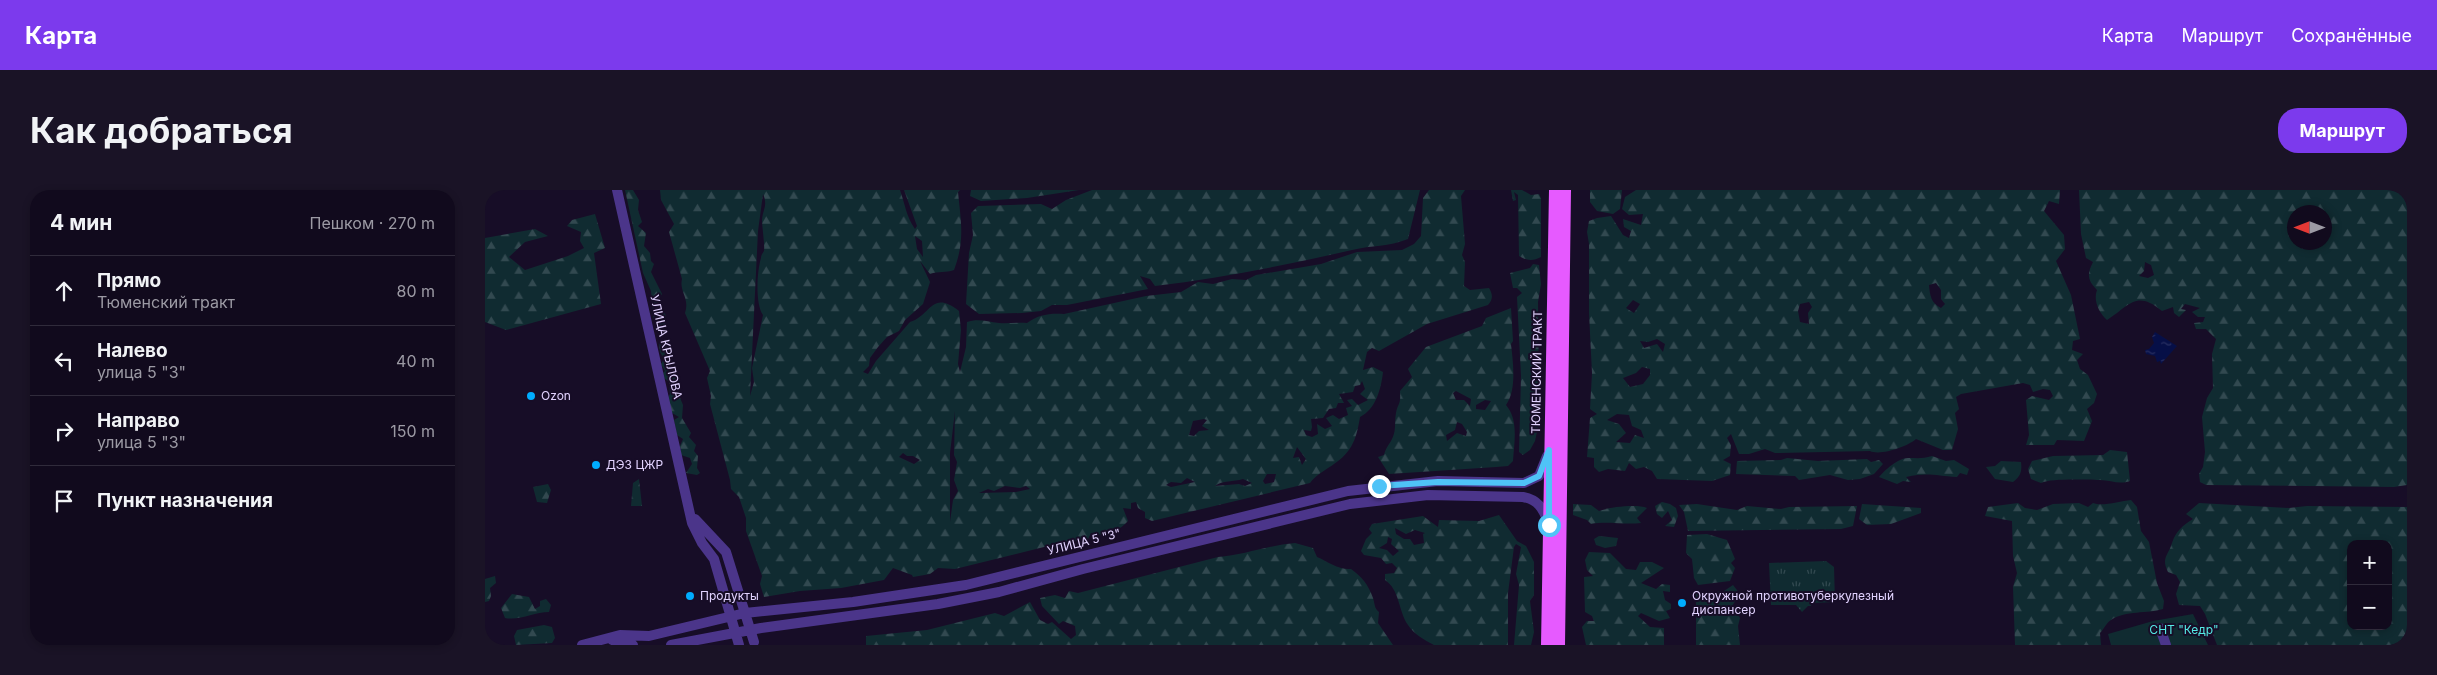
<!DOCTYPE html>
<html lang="ru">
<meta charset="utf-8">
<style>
:root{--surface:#110a1d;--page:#1a1326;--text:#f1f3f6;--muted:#9c9aa4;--line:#302b3b;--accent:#7c3aed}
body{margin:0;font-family:Inter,sans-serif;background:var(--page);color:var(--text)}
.controls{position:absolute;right:15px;bottom:15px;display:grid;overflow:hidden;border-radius:10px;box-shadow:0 2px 8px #0003}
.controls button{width:45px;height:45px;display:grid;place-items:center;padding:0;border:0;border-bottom:1px solid var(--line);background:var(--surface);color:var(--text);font:25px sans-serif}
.compass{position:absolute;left:1802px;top:15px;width:45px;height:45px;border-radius:50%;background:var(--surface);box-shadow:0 2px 8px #0003;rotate:270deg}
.stop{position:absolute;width:15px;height:15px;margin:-11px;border:4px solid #4fc3f7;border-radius:50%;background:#fff}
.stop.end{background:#4fc3f7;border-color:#fff;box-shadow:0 1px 5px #0008}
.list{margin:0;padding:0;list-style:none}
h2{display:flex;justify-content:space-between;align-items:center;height:65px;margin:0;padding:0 20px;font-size:21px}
h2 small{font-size:16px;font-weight:400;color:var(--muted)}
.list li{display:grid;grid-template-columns:32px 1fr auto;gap:15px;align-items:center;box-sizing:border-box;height:70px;padding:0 20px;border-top:1px solid var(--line)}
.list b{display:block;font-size:19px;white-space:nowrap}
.list p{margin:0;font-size:16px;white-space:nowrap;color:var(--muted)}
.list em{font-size:16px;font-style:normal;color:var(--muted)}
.icon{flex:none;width:28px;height:28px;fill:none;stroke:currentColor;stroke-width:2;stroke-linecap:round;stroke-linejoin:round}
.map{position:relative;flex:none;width:1922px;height:455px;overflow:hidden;border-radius:20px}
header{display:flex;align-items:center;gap:30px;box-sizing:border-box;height:70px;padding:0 25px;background:var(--accent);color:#fff}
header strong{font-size:24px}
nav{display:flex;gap:28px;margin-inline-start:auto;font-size:18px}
.intro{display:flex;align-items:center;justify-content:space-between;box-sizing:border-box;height:120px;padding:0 30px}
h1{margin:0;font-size:35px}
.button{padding:12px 22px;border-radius:20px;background:var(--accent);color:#fff;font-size:18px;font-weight:700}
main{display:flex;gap:30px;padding:0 30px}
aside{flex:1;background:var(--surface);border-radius:20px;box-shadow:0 2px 8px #0003}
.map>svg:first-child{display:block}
.forest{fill:url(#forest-firs);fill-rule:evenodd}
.park{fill:url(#park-tufts)}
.garden{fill:#102b31}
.water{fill:url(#water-ripples)}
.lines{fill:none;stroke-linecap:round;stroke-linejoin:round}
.minor{stroke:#4b358a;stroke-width:10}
.major{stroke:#e65aff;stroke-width:12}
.route{stroke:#4fc3f7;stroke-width:6}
.poi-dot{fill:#00acfe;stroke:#170d27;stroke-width:2}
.labels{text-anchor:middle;stroke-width:4;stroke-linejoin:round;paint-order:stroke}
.street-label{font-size:12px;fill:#e2d3ff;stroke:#170d27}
.poi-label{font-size:12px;fill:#e2d3ff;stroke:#170d27;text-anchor:start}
.park-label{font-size:12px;fill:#55e9e5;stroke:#170d27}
</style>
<header>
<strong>Карта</strong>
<nav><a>Карта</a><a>Маршрут</a><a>Сохранённые</a></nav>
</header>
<div class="intro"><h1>Как добраться</h1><a class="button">Маршрут</a></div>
<main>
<aside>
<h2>4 мин<small>Пешком · 270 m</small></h2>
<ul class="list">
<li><svg class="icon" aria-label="ahead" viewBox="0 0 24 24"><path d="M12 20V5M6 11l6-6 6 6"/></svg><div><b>Прямо</b><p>Тюменский тракт</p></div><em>80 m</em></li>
<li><svg class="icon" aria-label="left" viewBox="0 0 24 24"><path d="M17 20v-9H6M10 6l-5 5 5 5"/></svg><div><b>Налево</b><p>улица 5 &quot;З&quot;</p></div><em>40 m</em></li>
<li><svg class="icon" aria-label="right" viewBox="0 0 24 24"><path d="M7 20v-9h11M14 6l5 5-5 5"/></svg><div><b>Направо</b><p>улица 5 &quot;З&quot;</p></div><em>150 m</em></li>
<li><svg class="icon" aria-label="arrive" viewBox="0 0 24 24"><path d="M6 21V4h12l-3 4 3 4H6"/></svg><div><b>Пункт назначения</b></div></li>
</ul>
</aside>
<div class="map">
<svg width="1922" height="455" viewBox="0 0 1922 455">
<defs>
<pattern id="forest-firs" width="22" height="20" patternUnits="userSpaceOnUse" patternTransform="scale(1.25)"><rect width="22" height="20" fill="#102b31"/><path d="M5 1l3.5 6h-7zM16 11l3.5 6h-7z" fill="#324950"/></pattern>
<pattern id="park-tufts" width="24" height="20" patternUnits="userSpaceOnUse" patternTransform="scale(1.25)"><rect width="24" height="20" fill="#102b31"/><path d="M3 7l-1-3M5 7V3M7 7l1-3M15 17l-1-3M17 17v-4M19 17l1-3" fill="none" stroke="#324950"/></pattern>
<pattern id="water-ripples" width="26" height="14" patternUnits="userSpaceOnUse" patternTransform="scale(1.25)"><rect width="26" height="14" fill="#060f47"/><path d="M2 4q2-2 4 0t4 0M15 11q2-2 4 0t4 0" fill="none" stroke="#2a3163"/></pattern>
</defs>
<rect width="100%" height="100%" fill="#170d27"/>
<!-- forest -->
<path class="forest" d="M140 0H148L154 10 153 20 157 32 153 36 161 43 159 56 165 63 166 71 169 74 166 82 177 104 173 110 181 126 180 137 173 140 168 126 166 101 158 83Z
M175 0H415C420 14 421 26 430 39L432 36 419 0H475L473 2C476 32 480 51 469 80 460 83 454 81 445 84L435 71 445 92 438 114 420 130 414 141 402 147 393 157 385 168 384 176 378 182 383 184 391 171 425 132C446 126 446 99 474 121L476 140 473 174 475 182 481 157 482 132C494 128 502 132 514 133 523 134 532 132 542 133 553 125 564 123 579 124L661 106 696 102 713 92 728 94 747 89 761 90 771 85 836 74 872 62 917 60 929 54 936 46 938 8 944 0H980L976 6 980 54 977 65 980 72 979 96 985 100 1004 98C1008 105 1008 109 1003 115L942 134 894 161 887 158 882 162 878 180 888 177 898 182C896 199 891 219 875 227 871 252 866 264 843 278 836 283 830 286 825 293L667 331 660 328V322L653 318 651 312 646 313V319L638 318 643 331C633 342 619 347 606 343L603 349 571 354 470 379 453 378 445 384 428 387 427 385 408 378 399 390 356 398 315 401 279 407 275 394 277 386 261 341V328L254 307 246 299 245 290 225 214 226 206 222 188 225 181 200 123C205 108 194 102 197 89L184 42 189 34 176 10ZM278 4C283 15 278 19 277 30 277 38 280 54 279 61 278 63 276 65 276 68 272 81 270 114 278 125L267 178 269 192 265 206 273 41ZM430 46 437 51 438 67 432 59ZM877 191 880 199 875 204 883 210 873 215 867 209 862 210 867 216 861 218 863 225 854 229 848 225 841 228 847 236 840 239 832 234 833 244 827 247 821 245 819 240 826 241 827 237 826 229 838 228 844 219 851 218 853 213H859L854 204 868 202 870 196 875 195ZM470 221 469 265 472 272 469 290 473 301 468 310 465 332V263ZM719 229 722 230 717 236 724 240 714 241 709 246 704 245 708 231ZM812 257 821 269 817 275 814 267 808 268ZM418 263 422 266H428L435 270 429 274 414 267ZM782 284H791L789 292 780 294 778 291ZM702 288 710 292 686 297 681 295 686 292 696 293ZM758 289 767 293 760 296 754 294 730 296C738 290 748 292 758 289ZM520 296 535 298 541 296 545 299 531 302 494 303 503 299 509 301Z
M486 0H594L542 8 496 11 485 6Z
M607 0H935L923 49C903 57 887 55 867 60 802 75 736 88 670 96L665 89 655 86 663 99 582 115H567L556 121 537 123 494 124 481 114 484 63 488 45 486 23 493 16 556 14 567 19 581 10Z
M1026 0H1037L1046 5 1054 4 1056 8V67C1048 71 1042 71 1034 66L1033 5 1029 2 1031 10 1028 11Z
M1105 0H1137L1135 19 1128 24 1112 21 1105 12Z
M1151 0H1575L1574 14 1564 11 1559 21 1579 45 1580 59 1571 71 1586 105 1595 149 1588 151 1587 160 1598 164 1592 170 1595 179 1603 185 1612 204 1609 213 1602 219 1607 231 1599 251 1572 250 1569 255H1541L1544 245 1541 210 1547 206 1564 210 1568 206 1565 200 1558 199 1548 202 1545 195 1538 193 1476 204 1471 207 1474 219 1470 223 1473 239 1467 260H1458L1431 249C1422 257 1395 266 1385 261L1290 263 1280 259 1264 264H1254L1246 244 1242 248 1246 255 1245 266 1238 270 1246 274 1245 285 1227 291 1172 289 1167 281 1159 277 1151 279 1144 273 1140 281 1123 279 1114 282 1109 277V268L1102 267 1105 228 1112 224 1105 219 1107 183 1104 123V54L1102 42 1104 31 1112 28 1126 26 1138 45 1144 48 1146 41 1139 37 1138 29 1156 35 1158 24 1144 25 1137 19 1140 7ZM1451 93 1456 100V109L1460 114 1456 118C1446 113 1445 106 1444 95ZM1148 110 1155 114 1149 123 1141 118ZM1324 112 1327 117 1323 123 1324 134 1315 132 1313 121 1315 114ZM1172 149 1180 154 1178 162 1172 154 1159 158 1155 151 1163 152ZM1157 177 1165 179V185L1158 194 1145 197 1138 188 1151 183ZM1132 224 1144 225 1147 236 1156 240 1159 248 1150 245 1145 253 1131 252 1141 243 1134 234 1122 230Z
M1594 0H1922V295L1909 297 1721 295 1715 292 1714 284 1718 277 1720 262 1717 227 1722 208 1728 198 1727 164 1731 149 1721 139H1711L1709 133 1718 132 1720 127H1713L1707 122 1715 118 1700 114 1696 119 1701 120 1694 127 1689 123 1688 117 1677 121C1651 99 1644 116 1622 130 1614 123 1608 110 1612 100 1602 90 1602 84 1608 72L1601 68 1596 44ZM1810 22H1840V52H1810ZM1660 72 1666 75 1669 85 1663 88 1654 86 1659 81Z
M110 24 120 58 109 63 116 114 21 140 0 132V48L50 39 63 46 40 52 24 67 40 80 83 66 99 58 95 51 96 42 82 36 87 30Z
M1048 74 1054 75 1056 94 1053 112 1054 201 1049 224 1053 237 1050 251 1045 260 1038 265 1034 262 1036 186 1032 107 1037 103 1032 98H1028L1025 83 1045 78Z
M1026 118 1028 151 1026 154C1028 172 1032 200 1021 215 1034 230 1029 253 1028 271L1023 276 1011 277 904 284 893 267 899 265C901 258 903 256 906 251 912 241 909 233 911 223 913 212 916 216 915 201L927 187 923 179 941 157 997 136 1001 128ZM971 201 986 209 985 216 979 210H971L968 203ZM1000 210 1006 211 1000 220 991 219V215ZM972 232 977 234 982 242 981 246 972 243 962 251 961 245 970 240Z
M174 152 182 153 187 162 185 171 190 178V185L195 190 193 203 198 215 197 228 206 243 204 247 211 255 209 261 213 266 212 278 215 283 212 285 201 283 207 274 205 268 196 265 195 256 198 249 192 245 189 230 194 227 187 223 182 209 185 204 184 192 179 188 178 183 180 181 176 174 179 169 175 162Z
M1625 260 1642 262 1645 291C1634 295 1626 290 1615 290 1601 290 1567 288 1556 293L1546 289 1543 279 1547 271 1568 266 1618 265Z
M1447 266 1461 271 1469 270 1484 279 1482 285 1475 283 1472 287C1451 286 1444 282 1421 287L1426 292 1418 291 1412 294 1394 287C1400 280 1413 268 1423 268 1432 268 1438 269 1447 266Z
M1302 268 1333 271 1382 269 1386 272 1394 270 1398 274 1389 284 1375 289 1363 290 1345 285 1314 290 1310 286 1251 284 1252 271 1296 270Z
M1516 271 1536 272C1537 281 1536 286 1528 292L1510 289 1501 277 1510 276Z
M154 289 157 316H146L148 293Z
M63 294 66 300 62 313 52 312 48 297Z
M1646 310 1652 317 1656 341 1664 352 1672 393 1679 411 1678 419C1662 424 1641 420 1626 430 1621 433 1619 439 1615 443L1616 455H1530L1528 397 1532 383 1528 366 1527 331 1500 326 1503 317 1533 313 1540 318 1552 320 1568 314 1594 313 1603 317 1608 313C1617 317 1635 311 1646 310Z
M1177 312 1185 314 1191 318 1193 326 1189 337 1180 336 1187 330 1183 321 1177 328 1172 324 1170 316Z
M1714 313 1804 318 1822 316 1922 317V455H1732L1720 424 1715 416 1694 415 1691 404 1695 392 1691 385 1683 382C1676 368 1683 366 1687 353 1691 341 1697 336 1708 329L1701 324ZM1866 354H1903V436H1866Z
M1088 314 1106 315 1114 321C1125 317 1152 314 1162 318L1152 328 1156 333C1138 335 1123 331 1106 334L1102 330 1088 325Z
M1212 314 1252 320 1262 316 1296 319 1304 317 1372 316 1368 336 1356 339 1203 341 1199 322 1194 315Z
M1377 314 1436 318V323L1406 334 1382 335 1374 329Z
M1014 325 1032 351 1041 356 1049 372V405L1045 411 1049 442 1046 455H1029L1034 395 1031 384 1036 357 1031 354 1029 357 1023 403V455H949C939 450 929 444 923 435 913 420 915 400 900 390V384L909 383 912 378 907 373 901 374 896 368 879 365 876 361 881 349 887 343 884 339 887 334 938 326 953 337 954 330 994 331ZM910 338 921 344 930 340 940 343 938 344 939 353 929 355 925 349H919L911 344ZM903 347 907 349 906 354 914 361 908 366 902 360 894 358 902 353Z
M1222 344 1242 350 1250 369 1246 373 1250 378 1245 391 1213 395 1209 388 1207 369 1201 363 1202 345Z
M1114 346 1133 348 1131 356 1120 358 1111 355 1109 349Z
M810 353 828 358 832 367C844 372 853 380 866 379 877 387 883 394 888 408 890 414 889 418 894 422L893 433 908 455H381V446L442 440 510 423 519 426 545 412 555 430 563 434 567 432 586 449 591 445 590 436 578 431 574 434 557 416 555 408 570 405 580 408 584 401 593 403 733 367C759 365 784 355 810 353Z
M1104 362 1125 363 1141 379 1151 380 1155 372H1167L1179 378 1156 393 1171 399 1177 394 1185 395V402L1178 401 1180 410 1186 414V419L1181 421 1185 428 1174 431 1156 423 1153 426 1165 437 1179 438V455H1101L1097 437 1102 431H1109L1107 426 1100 422 1099 387 1108 386 1102 380 1100 370Z
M10 386 11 393 5 398 6 406 4 411 0 412V389Z
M1248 395 1255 404 1247 416 1255 428 1253 436 1255 455H1211V404L1239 401Z
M27 404 44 407 50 419 55 416V411L61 409 66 415 64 422C49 422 35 431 20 428L16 418Z
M59 435 67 437 70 448 67 453 31 455 29 446 32 440Z"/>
<!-- park -->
<path class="park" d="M1341 371 1349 377 1350 412 1327 413 1326 416H1323L1317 422 1311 415H1286L1284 373Z"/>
<!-- garden -->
<path class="garden" d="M1708 424 1723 455H1626L1623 444 1668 431Z"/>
<!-- water -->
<path class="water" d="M1670 142 1692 156 1676 174 1675 171 1672 172 1670 166 1661 164 1660 160 1664 159 1669 153 1667 147Z"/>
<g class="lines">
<!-- minor -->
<path class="minor" d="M132 0 207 333 217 353 229 369 254 455
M210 329 241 362 269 452
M1675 438 1681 455
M127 450 148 455
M97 455 135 445 164 446 260 423 368 412 481 395 863 301 953 291 1039 293 1054 286 1062 266
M186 455 276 438 453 414 514 402 598 379 865 314 943 305 1038 307C1053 310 1058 318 1063 332"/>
<!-- major -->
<path class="major" d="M1062 455 1070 0
M1074 455 1080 0"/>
</g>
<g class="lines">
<!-- route -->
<path class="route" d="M894 296 953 292 1039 293 1054 286 1064 260V335"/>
</g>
<!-- markers -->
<g class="poi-dot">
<circle cx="46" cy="206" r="5"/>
<circle cx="111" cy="275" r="5"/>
<circle cx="205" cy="406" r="5"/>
<circle cx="1197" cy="413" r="5"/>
</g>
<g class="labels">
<!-- street labels -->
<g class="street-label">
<text transform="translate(181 157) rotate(77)" y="4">УЛИЦА КРЫЛОВА</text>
<text transform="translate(1052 182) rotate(-89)" y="4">ТЮМЕНСКИЙ ТРАКТ</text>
<text transform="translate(599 352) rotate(-14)" y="4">УЛИЦА 5 "З"</text>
</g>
<!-- poi labels -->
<g class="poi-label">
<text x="56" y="210">Ozon</text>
<text x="121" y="279">ДЭЗ ЦЖР</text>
<text x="215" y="410">Продукты</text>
<text x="1207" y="410">Окружной противотуберкулезный<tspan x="1207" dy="14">диспансер</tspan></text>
</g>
<!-- park labels -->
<g class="park-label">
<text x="1699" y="444">СНТ "Кедр"</text>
</g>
</g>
</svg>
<div class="controls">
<button>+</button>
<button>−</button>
</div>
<svg class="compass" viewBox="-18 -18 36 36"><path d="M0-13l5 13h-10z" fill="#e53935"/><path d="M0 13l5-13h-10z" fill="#9c9aa4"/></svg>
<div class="stop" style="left:1064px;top:335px"></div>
<div class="stop end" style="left:894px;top:296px"></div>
</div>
</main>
